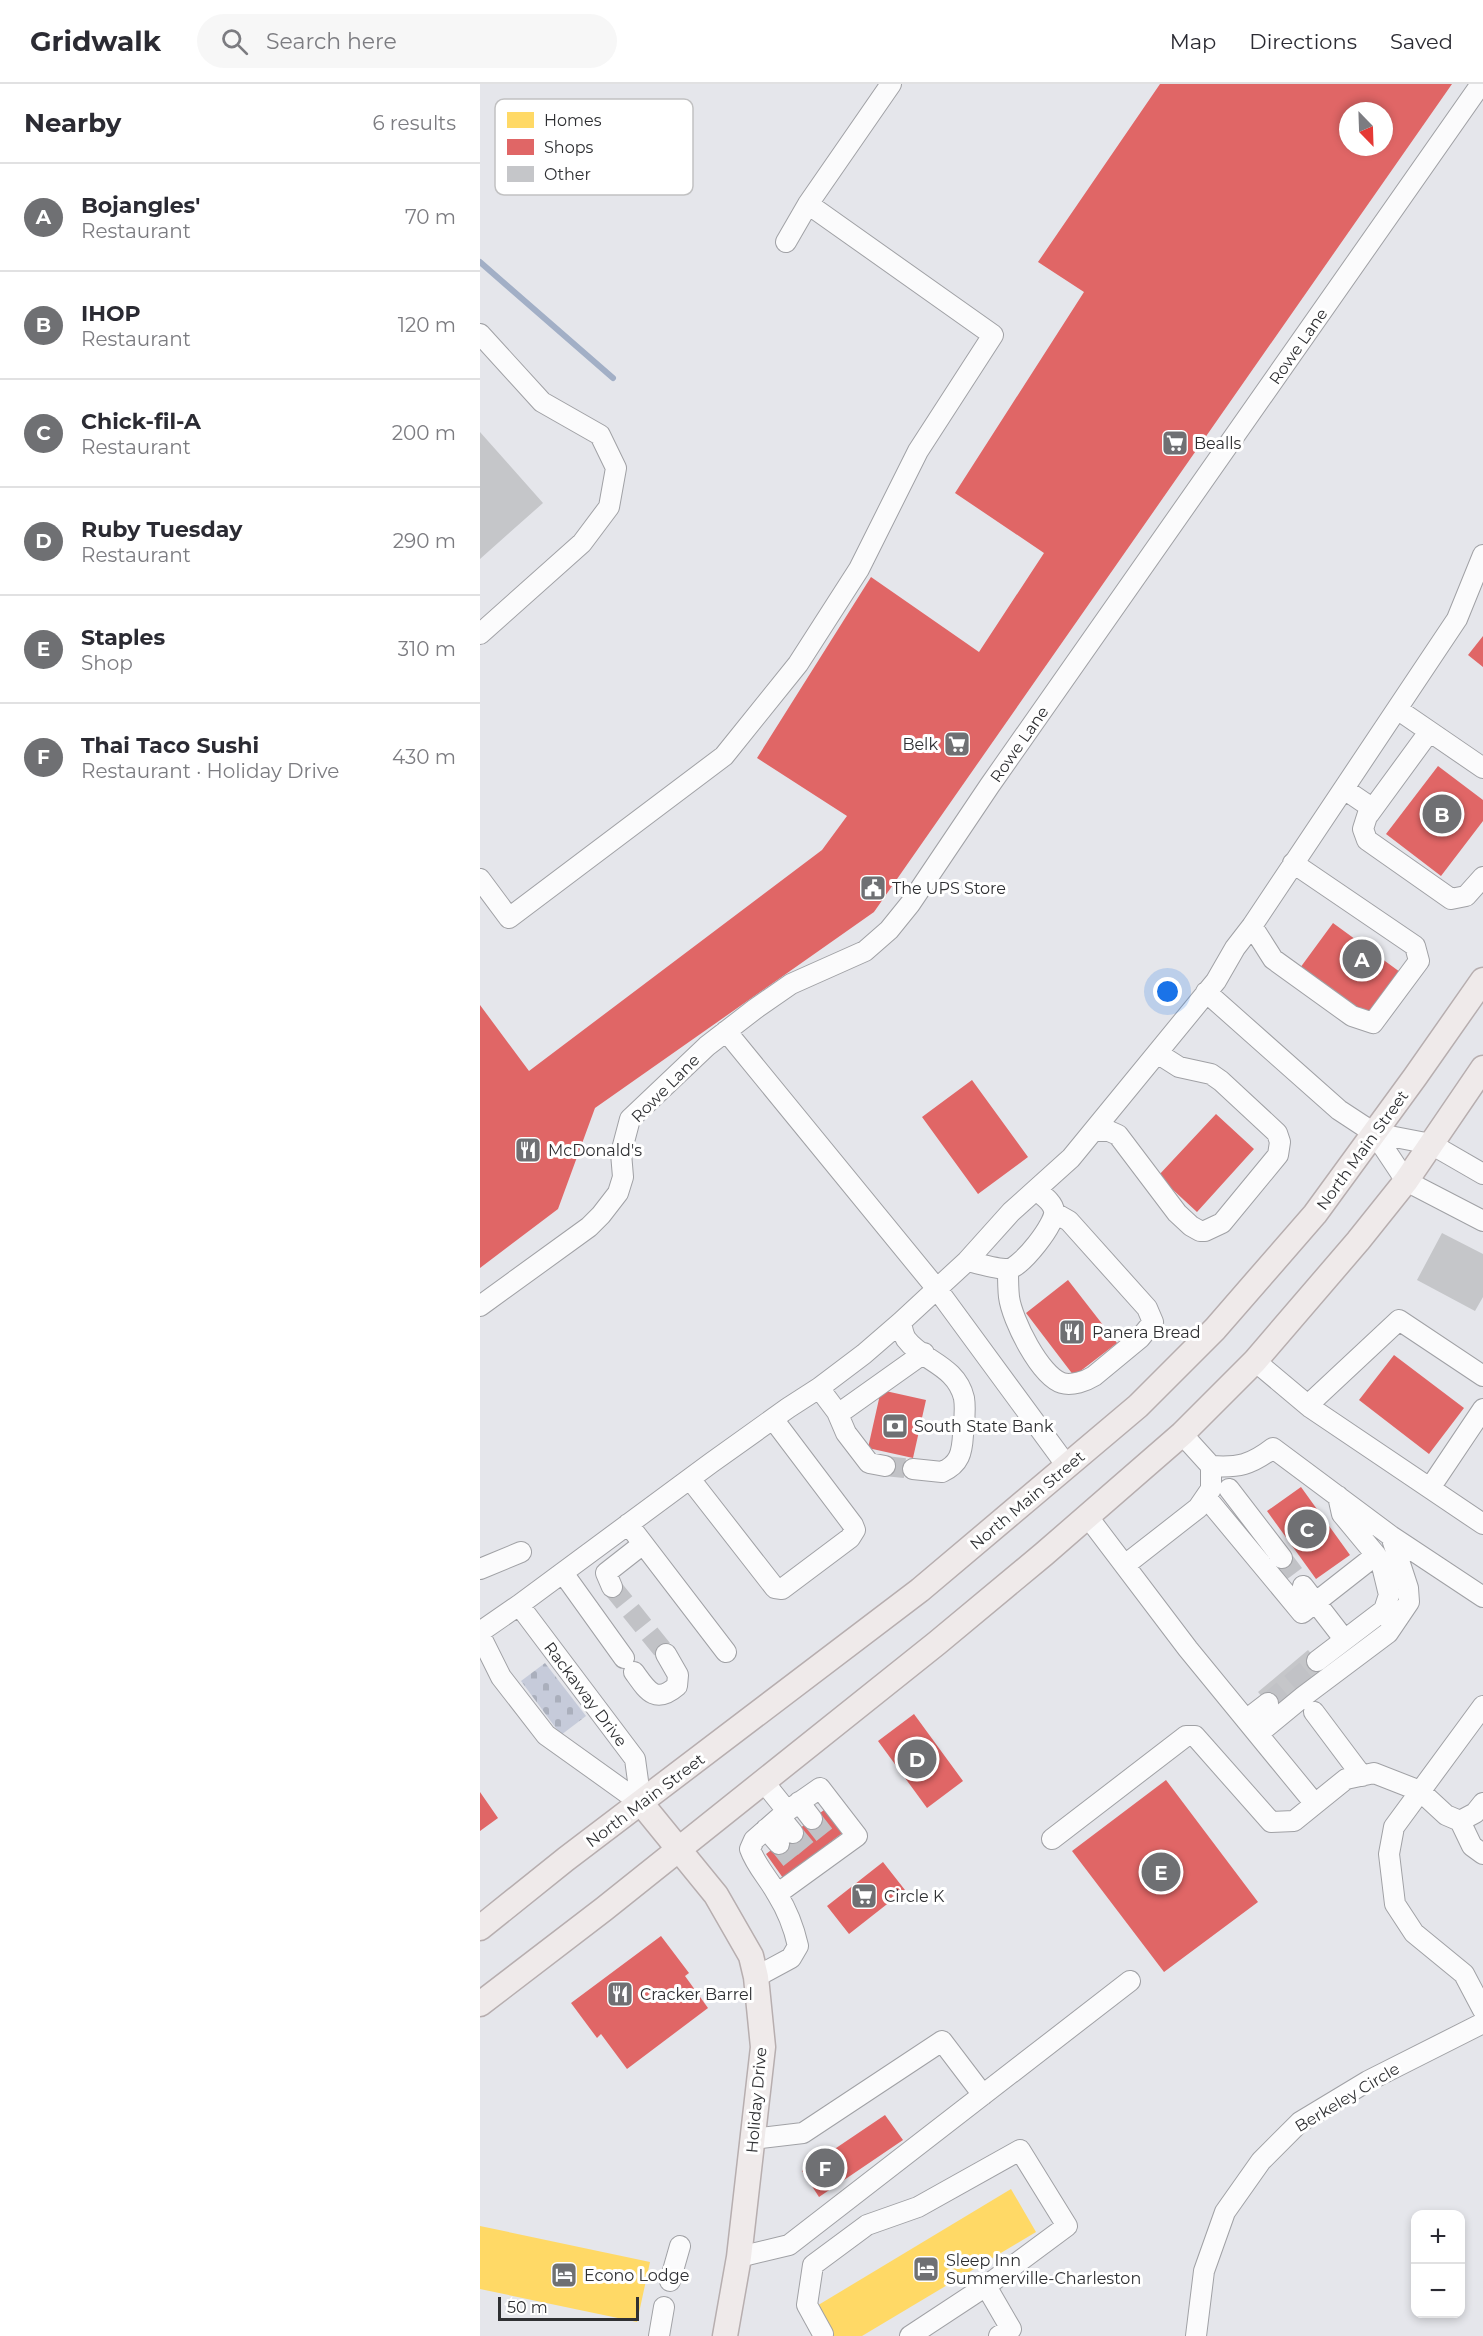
<!DOCTYPE html>
<meta charset="utf-8">
<style>
:root{--surface:#fff;--page:#f7f7f7;--text:#2b2b33;--muted:#7c7c81;--line:#e1e1e2;--accent:#6f7073}
body{margin:0;font-family:Montserrat,sans-serif;background:var(--page);color:var(--text)}
.controls{position:absolute;right:18px;bottom:18px;display:grid;overflow:hidden;border-radius:12px;box-shadow:0 3px 9px #0003}
.controls button{width:54px;height:54px;display:grid;place-items:center;padding:0;border:0;border-bottom:2px solid var(--line);background:var(--surface);color:var(--text);font:30px sans-serif}
.compass{position:absolute;left:859px;top:18px;width:54px;height:54px;border-radius:50%;background:var(--surface);box-shadow:0 3px 9px #0003;rotate:157deg}
.scale{position:absolute;left:18px;bottom:15px;width:141px;box-sizing:border-box;padding-left:6px;border:3px solid #2f3033;border-top:0;font-size:16px;line-height:21px;white-space:nowrap;color:#2f3033;-webkit-text-stroke:4px #fff;paint-order:stroke}
.you{position:absolute;left:688px;top:908px;width:21px;height:21px;margin:-15px;border:4px solid #fff;border-radius:50%;background:#1a73e8;box-shadow:0 0 0 9px #1a73e833}
.badge{display:grid;place-items:center;width:39px;height:39px;border-radius:50%;background:var(--accent);color:#fff;font-size:20px;font-weight:700}
.pin{position:absolute;translate:-50% -50%;border:3px solid #fff;box-shadow:0 2px 6px #0006}
.list{margin:0;padding:0;list-style:none}
h2{display:flex;justify-content:space-between;align-items:center;height:78px;margin:0;padding:0 24px;font-size:26px}
h2 small{font-size:20px;font-weight:400;color:var(--muted)}
.list li{display:grid;grid-template-columns:39px 1fr auto;gap:18px;align-items:center;box-sizing:border-box;height:108px;padding:0 24px;border-top:2px solid var(--line)}
.list b{display:block;font-size:22px;white-space:nowrap}
.list p{margin:0;font-size:20px;white-space:nowrap;color:var(--muted)}
.list em{font-size:20px;font-style:normal;color:var(--muted)}
.icon{flex:none;width:33px;height:33px;fill:none;stroke:currentColor;stroke-width:2;stroke-linecap:round;stroke-linejoin:round}
.map{position:relative;flex:none;width:1003px;height:2252px;overflow:hidden}
header{display:flex;align-items:center;gap:36px;box-sizing:border-box;height:84px;padding:0 30px;background:var(--surface);border-bottom:2px solid var(--line)}
header strong{font-size:28px}
nav{display:flex;gap:33px;margin-inline-start:auto;font-size:21px}
.search{width:420px;height:54px;background:var(--page);display:flex;align-items:center;gap:15px;box-sizing:border-box;padding:0 21px;border-radius:33px;color:var(--muted);font-size:22px}
main{display:flex}
aside{flex:1;background:var(--surface)}
.map>svg:first-child{display:block}
.cemetery{fill:url(#cemetery-stones)}
.homes{fill:#ffd966}
.shops{fill:#e06666;fill-rule:evenodd}
.lines{fill:none;stroke-linecap:round;stroke-linejoin:round}
.stream{stroke:#a2afc6;stroke-width:6}
.building{fill:#c5c6c9}
.minor-tunnel{stroke:#c1c2c6;stroke-width:20;stroke-dasharray:20 10;stroke-linecap:butt}
.minor-casing{stroke:#a0a1a5;stroke-width:22}
.major-casing{stroke:#b7aeaf;stroke-width:27}
.minor{stroke:#fbfbfc;stroke-width:20}
.major{stroke:#efeaea;stroke-width:24}
.labels{text-anchor:middle;stroke-width:6;stroke-linejoin:round;paint-order:stroke}
.street-label{font-size:16px;fill:#2f3033;stroke:#fff}
.poi-label{font-size:16px;fill:#2f3033;stroke:#fff;text-anchor:start}
.key{fill:#fff;stroke:#c1c1c2;stroke-width:1.5}
.key-label{font-size:16px;fill:#2f3033}
</style>
<header>
<strong>Gridwalk</strong>
<div class="search"><svg class="icon" aria-label="search" viewBox="0 0 24 24"><circle cx="10" cy="10" r="6"/><path d="M15 15l6 6"/></svg>Search here</div>
<nav><a>Map</a><a>Directions</a><a>Saved</a></nav>
</header>
<main>
<aside>
<h2>Nearby<small>6 results</small></h2>
<ul class="list">
<li><span class="badge">A</span><div><b>Bojangles'</b><p>Restaurant</p></div><em>70 m</em></li>
<li><span class="badge">B</span><div><b>IHOP</b><p>Restaurant</p></div><em>120 m</em></li>
<li><span class="badge">C</span><div><b>Chick-fil-A</b><p>Restaurant</p></div><em>200 m</em></li>
<li><span class="badge">D</span><div><b>Ruby Tuesday</b><p>Restaurant</p></div><em>290 m</em></li>
<li><span class="badge">E</span><div><b>Staples</b><p>Shop</p></div><em>310 m</em></li>
<li><span class="badge">F</span><div><b>Thai Taco Sushi</b><p>Restaurant · Holiday Drive</p></div><em>430 m</em></li>
</ul>
</aside>
<div class="map">
<svg width="1003" height="2252" viewBox="0 0 1003 2252">
<defs>
<pattern id="cemetery-stones" width="16" height="16" patternUnits="userSpaceOnUse" patternTransform="scale(1.5)"><rect width="16" height="16" fill="#c6cbda"/><path d="M2 7V4a2 2 0 0 1 4 0v3zM10 15v-3a2 2 0 0 1 4 0v3z" fill="#aaafbc"/></pattern>
</defs>
<rect width="100%" height="100%" fill="#e5e6eb"/>
<!-- cemetery -->
<path class="cemetery" d="M65 1579 106 1632 81 1651 41 1597Z"/>
<!-- homes -->
<path class="homes" d="M531 2105 556 2148 382 2252H353L335 2223Z
M0 2142 170 2178 157 2238 0 2205Z"/>
<!-- shops -->
<path class="shops" d="M680 0H972L394 828 115 1024 78 1125 0 1184V921L49 987 342 766 367 732 277 674 391 493 499 568 564 469 475 409 604 208 558 178ZM868 27H904V63H868Z
M1003 552V583L988 571Z
M958 682 1003 716V737L961 792 906 750Z
M853 839 920 888 887 933 820 884Z
M492 996 548 1073 498 1110 442 1033Z
M736 1030 774 1065 717 1128 678 1092Z
M588 1196 637 1259 594 1292 546 1229Z
M914 1271 984 1324 949 1370 879 1316Z
M401 1306 446 1316 433 1374 388 1364Z
M821 1403 870 1471 836 1495 787 1427Z
M434 1630 483 1697 447 1724 398 1657Z
M686 1696 778 1818 684 1888 592 1767Z
M0 1708 18 1734 0 1747Z
M348 1723 365 1747 303 1794 286 1770Z
M403 1778 425 1806 369 1850 347 1822Z
M181 1852 209 1889 205 1892 228 1924 147 1985 121 1950 117 1954 91 1919Z
M405 2031 423 2056 339 2113 322 2087Z"/>
<g class="lines">
<!-- stream -->
<path class="stream" d="M0 178 133 294"/>
</g>
<!-- building -->
<path class="building" d="M0 348 63 419 0 475Z
M962 1149 1003 1170V1213L995 1227 937 1196Z
M828 1566 845 1586 795 1628 778 1608Z"/>
<g class="lines">
<!-- minor-tunnel -->
<path class="minor-tunnel" d="M405 1382 433 1385
M802 1474 823 1502
M132 1503 186 1570
M788 1619 837 1577
M332 1735 350 1758
M313 1749 332 1772
M299 1760 317 1783"/>
<defs>
<path id="minor" d="M306 158 328 120 411 0
M0 250 62 318 120 351 136 384 129 423 102 459 0 550
M917 625 1003 684
M864 705 886 720 889 726 883 745 887 756 971 815 986 812 1003 793
M889 730 949 648
M0 795 29 834 244 672 318 580 379 485 438 367 513 251 328 120
M772 842 793 875 872 932 893 939 939 877 935 862 813 779
M726 908 859 1026 894 1049 951 1060 1003 1090
M246 947 457 1205 587 1382
M614 1047H629L638 1051 697 1129 711 1142 720 1147H725L742 1139 798 1071 800 1058 797 1049 741 997 731 990 699 983 677 969
M894 1049 926 1097 1003 1137
M487 1177C497 1179 519 1186 529 1185 541 1183 576 1140 574 1127 573 1118 563 1112 556 1106
M528 1185C528 1194 528 1204 529 1213 532 1236 560 1292 582 1299 592 1302 606 1297 614 1292L660 1254 673 1238 667 1224 589 1137 575 1129
M0 1222 109 1143 121 1131 138 1109 143 1093 141 1069 150 1035 227 962 275 925 311 900 385 867 409 846 430 820 510 701 1001 0
M421 1238C422 1244 423 1250 426 1255 442 1277 476 1281 484 1314 486 1326 484 1338 483 1351 482 1368 480 1380 462 1388L433 1385
M775 1277 831 1324 1003 1440
M339 1304 357 1328H361L444 1269
M828 1321 919 1236 1003 1292
M357 1328 366 1349 389 1379 405 1382
M702 1350 731 1382
M210 1395 295 1504 302 1505 370 1454 375 1446 373 1441 293 1335
M950 1404 1003 1325
M749 1405 802 1474
M729 1417 822 1529 896 1471
M608 1433 708 1565 835 1720 866 1695 894 1689 940 1707 966 1731 980 1737 995 1729 1003 1719
M148 1440 246 1568
M645 1481 718 1424 731 1405V1382C758 1384 771 1381 793 1364L911 1452 1003 1513
M0 1485 41 1468
M83 1489 144 1574
M823 1502 864 1555
M132 1503 126 1489 163 1460
M39 1521 155 1675 161 1719
M0 1548 39 1521 231 1379 308 1324 339 1304 384 1270 421 1238 487 1177 531 1128 591 1074 736 897 755 864 772 842 977 535 1003 471
M0 1551 21 1593 66 1651 161 1719
M837 1577 904 1526 909 1511 902 1482 896 1471 862 1430 858 1412
M154 1588C167 1606 175 1621 197 1602L198 1591 186 1570
M1003 1622 914 1743 909 1770 915 1820 934 1849 984 1890 1003 1926
M834 1628 882 1692
M766 1636 788 1619
M778 1650 824 1612 908 1549 929 1518 928 1504 911 1452
M319 1718 332 1735
M300 1733 313 1749
M980 1737 992 1762 1003 1770
M286 1745 299 1760
M572 1755 706 1652H715L791 1738 814 1737 835 1720
M297 1810 377 1752 340 1704 307 1727
M276 1893 311 1874 318 1862C314 1844 307 1826 297 1810 289 1795 276 1782 270 1765L274 1756 307 1727 283 1697
M273 2055 323 2049 462 1957 503 2011
M259 2173 309 2161 650 1897
M190 2197 200 2162
M343 2250 327 2221 333 2181 387 2141 438 2123 540 2066 587 2142 506 2202
M179 2252 184 2223
M430 2252 506 2202 531 2245 519 2252
M716 2252 724 2187 745 2128 781 2077 820 2038 888 1997 1003 1939"/>
<path id="major" d="M161 1719 236 1811 271 1872 276 1893 283 1963 259 2173 245 2252
M0 1844 86 1775 440 1506 658 1322 735 1245 835 1130 935 993 1003 896
M0 1920 124 1825 457 1559 564 1470 702 1350 775 1277 878 1157 926 1097 1003 984"/>
</defs>
<!-- minor casing -->
<use href="#minor" class="minor-casing"/>
<!-- major casing -->
<use href="#major" class="major-casing"/>
<!-- minor -->
<use href="#minor" class="minor"/>
<!-- major -->
<use href="#major" class="major"/>
</g>
<!-- icons -->
<defs>
<symbol id="supermarket-square" viewBox="-11 -11 22 22"><rect x="-9" y="-9" width="18" height="18" rx="4" fill="#6f7073" stroke="#fff"/><path d="M-6-5.5h2.5l.6 2H6L4.5 2H-2.5L-4.4-4H-6ZM-1.5 3.2a1.3 1.3 0 1 0 .1 0ZM3 3.2a1.3 1.3 0 1 0 .1 0Z" fill="#fff"/></symbol>
<symbol id="civic-square" viewBox="-11 -11 22 22"><rect x="-9" y="-9" width="18" height="18" rx="4" fill="#6f7073" stroke="#fff"/><path d="M-.6-6.5H3V-4.5H.6V-3L4-1V1h2V6H-6V1h2V-1L-.6-3ZM-1.2 2.5V6h2.4V2.5Z" fill="#fff"/></symbol>
<symbol id="restaurant-square" viewBox="-11 -11 22 22"><rect x="-9" y="-9" width="18" height="18" rx="4" fill="#6f7073" stroke="#fff"/><path d="M-5-6h1v4h1v-4h1v4h1v-4h1v5L-1.5 .5V6h-2V.5L-5-1ZM5-6V6H3V1.5H1.5Q1.5-4 5-6Z" fill="#fff"/></symbol>
<symbol id="bank-square" viewBox="-11 -11 22 22"><rect x="-9" y="-9" width="18" height="18" rx="4" fill="#6f7073" stroke="#fff"/><path d="M-6-4H6V4H-6ZM0-2.3a2.3 2.3 0 1 0 0 4.6a2.3 2.3 0 1 0 0-4.6Z" fill="#fff"/></symbol>
<symbol id="hotel-square" viewBox="-11 -11 22 22"><rect x="-9" y="-9" width="18" height="18" rx="4" fill="#6f7073" stroke="#fff"/><path d="M-6-4.5h1.5V1H6V5H4.5V3h-9V5H-6ZM-4 0a1.8 1.8 0 1 1 3.6 0ZM.5 0V-2.5h3Q6-2.5 6 0Z" fill="#fff"/></symbol>
</defs>
<g fill-rule="evenodd">
<use href="#supermarket-square" x="680" y="344" width="30" height="30"/>
<use href="#supermarket-square" x="462" y="645" width="30" height="30"/>
<use href="#civic-square" x="378" y="789" width="30" height="30"/>
<use href="#restaurant-square" x="33" y="1051" width="30" height="30"/>
<use href="#restaurant-square" x="577" y="1233" width="30" height="30"/>
<use href="#bank-square" x="400" y="1327" width="30" height="30"/>
<use href="#supermarket-square" x="369" y="1797" width="30" height="30"/>
<use href="#restaurant-square" x="125" y="1895" width="30" height="30"/>
<use href="#hotel-square" x="431" y="2170" width="30" height="30"/>
<use href="#hotel-square" x="69" y="2176" width="30" height="30"/>
</g>
<g class="labels">
<!-- street labels -->
<g class="street-label">
<text transform="translate(818 262) rotate(-55)" y="6">Rowe Lane</text>
<text transform="translate(539 660) rotate(-55)" y="6">Rowe Lane</text>
<text transform="translate(185 1004) rotate(-45)" y="6">Rowe Lane</text>
<text transform="translate(882 1066) rotate(-54)" y="6">North Main Street</text>
<text transform="translate(547 1416) rotate(-40)" y="6">North Main Street</text>
<text transform="translate(106 1610) rotate(53)" y="6">Rackaway Drive</text>
<text transform="translate(165 1716) rotate(-37)" y="6">North Main Street</text>
<text transform="translate(867 2013) rotate(-31)" y="6">Berkeley Circle</text>
<text transform="translate(276 2016) rotate(-85)" y="6">Holiday Drive</text>
</g>
<!-- poi labels -->
<g class="poi-label">
<text x="714" y="365">Bealls</text>
<text x="458" y="666" text-anchor="end">Belk</text>
<text x="412" y="810">The UPS Store</text>
<text x="68" y="1072">McDonald's</text>
<text x="612" y="1254">Panera Bread</text>
<text x="434" y="1348">South State Bank</text>
<text x="404" y="1818">Circle K</text>
<text x="160" y="1916">Cracker Barrel</text>
<text x="466" y="2182">Sleep Inn<tspan x="466" dy="18">Summerville-Charleston</tspan></text>
<text x="104" y="2197">Econo Lodge</text>
</g>
</g>
<!-- legend -->
<rect x="15" y="15" width="198" height="96" rx="9" class="key"/>
<rect x="27" y="28" width="27" height="16" fill="#ffd966"/>
<rect x="27" y="55" width="27" height="16" fill="#e06666"/>
<rect x="27" y="82" width="27" height="16" fill="#c5c6c9"/>
<g class="key-label">
<text x="64" y="42">Homes</text>
<text x="64" y="69">Shops</text>
<text x="64" y="96">Other</text>
</g>
</svg>
<div class="controls">
<button>+</button>
<button>−</button>
</div>
<svg class="compass" viewBox="-18 -18 36 36"><path d="M0-13l5 13h-10z" fill="#e53935"/><path d="M0 13l5-13h-10z" fill="#7c7c81"/></svg>
<div class="scale">50 m</div>
<div class="you"></div>
<div class="pin badge" style="left:882px;top:875px">A</div>
<div class="pin badge" style="left:962px;top:730px">B</div>
<div class="pin badge" style="left:827px;top:1445px">C</div>
<div class="pin badge" style="left:437px;top:1675px">D</div>
<div class="pin badge" style="left:681px;top:1788px">E</div>
<div class="pin badge" style="left:345px;top:2084px">F</div>
</div>
</main>
